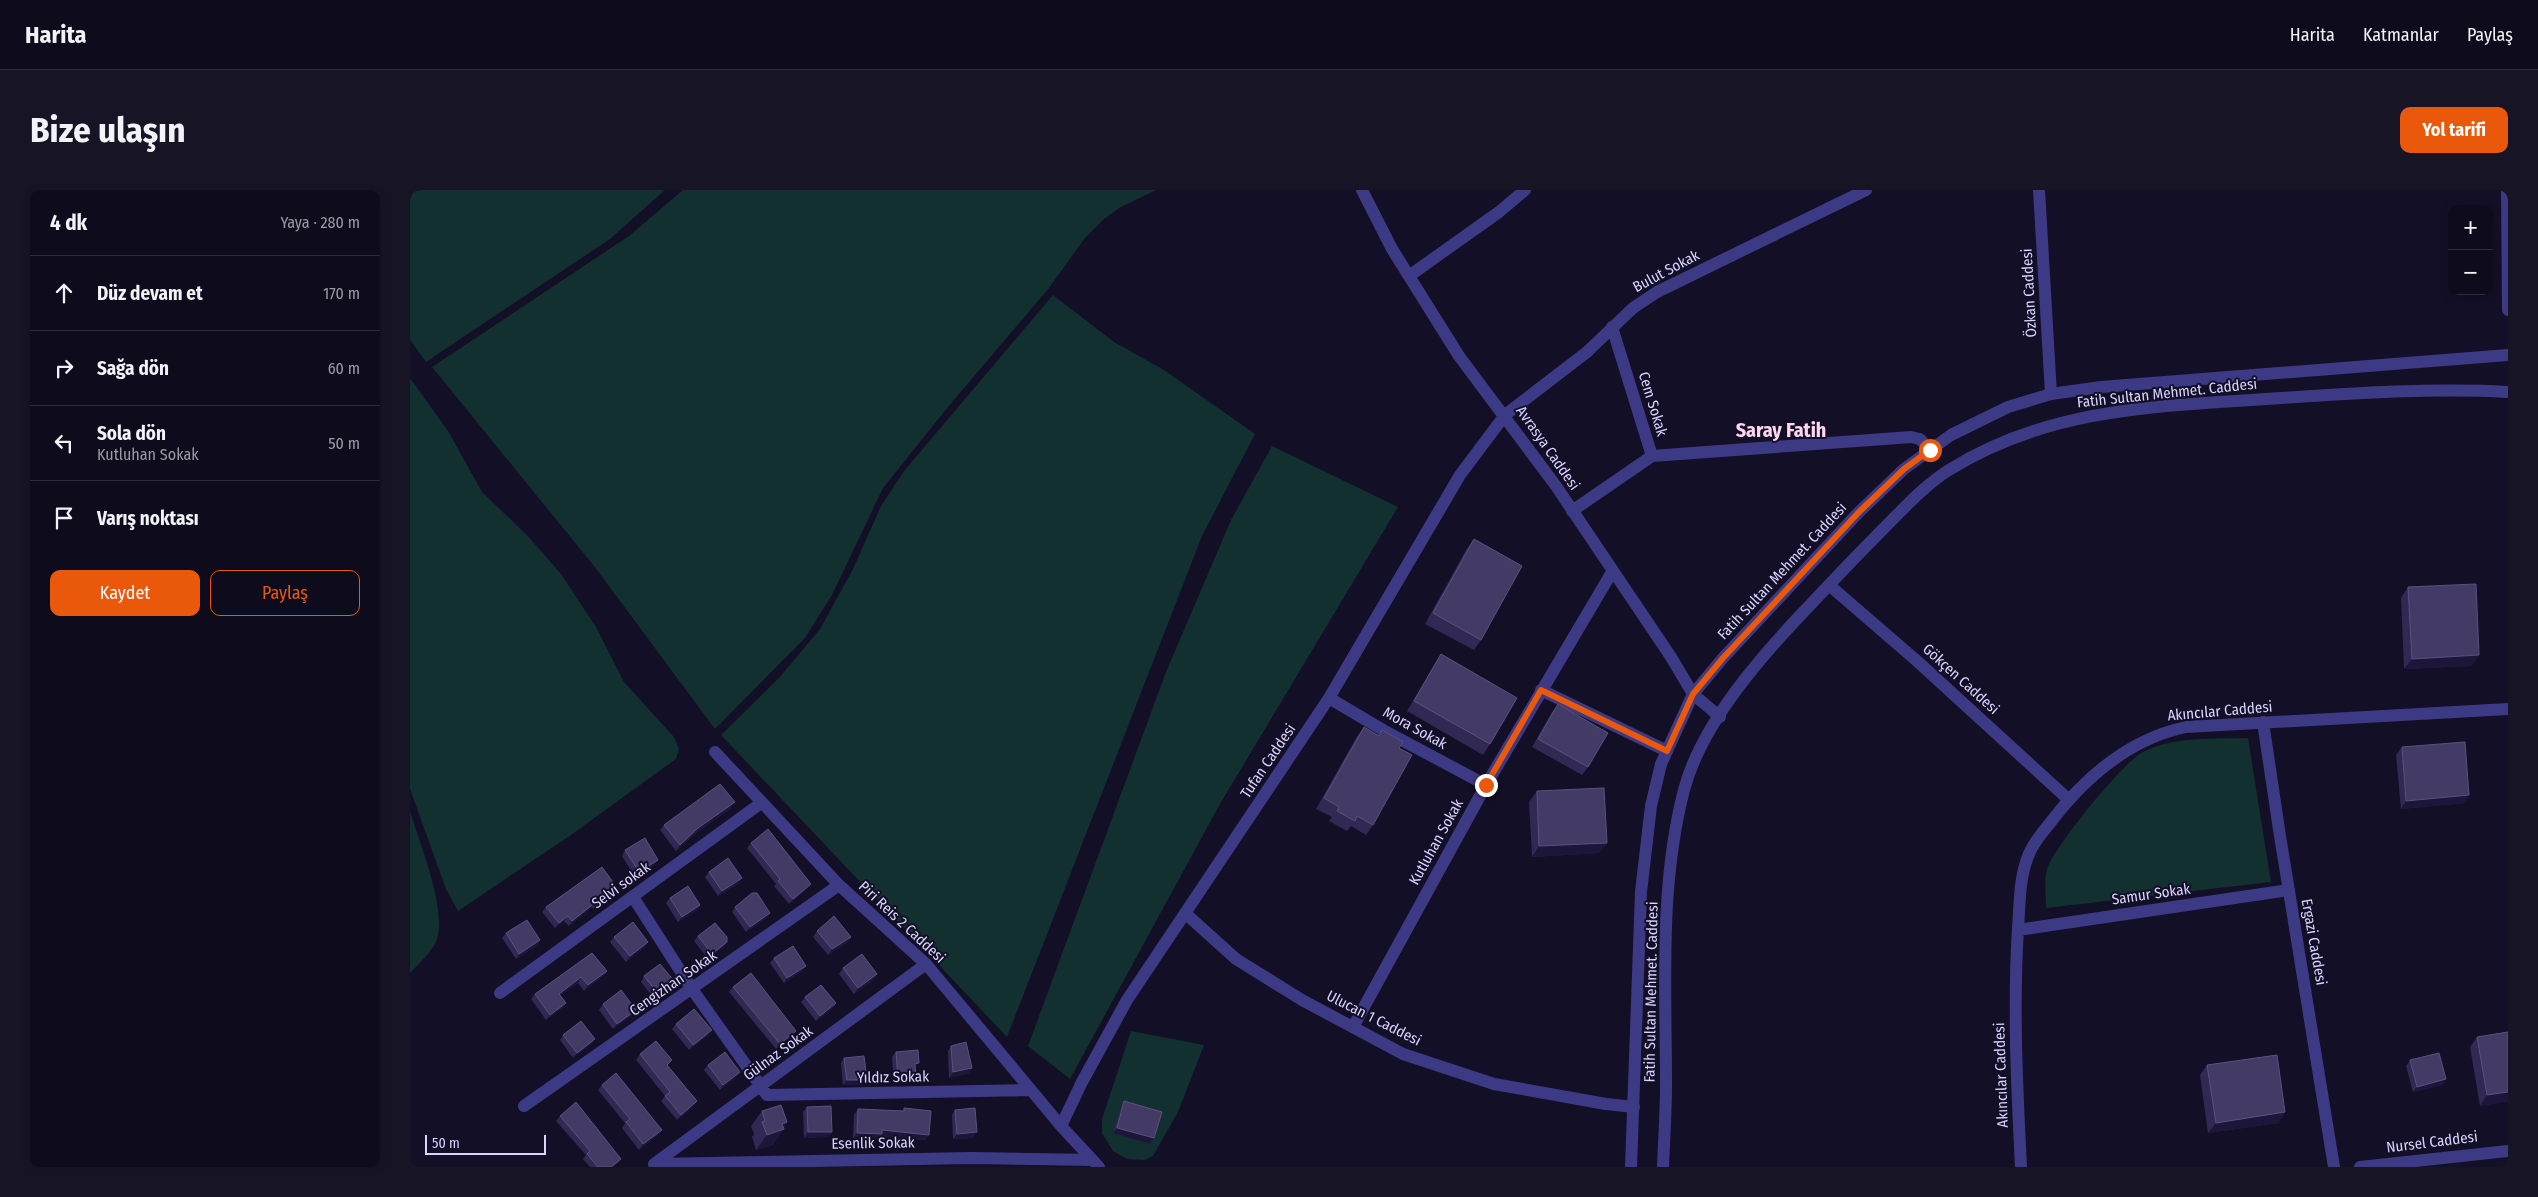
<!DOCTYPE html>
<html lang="tr">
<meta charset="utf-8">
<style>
:root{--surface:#0e0b1c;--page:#171425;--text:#f1f3f6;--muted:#9b9ba3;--line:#2e2b3b;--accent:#ea580c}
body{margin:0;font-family:"Fira Sans Condensed",sans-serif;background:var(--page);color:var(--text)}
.controls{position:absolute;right:15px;top:15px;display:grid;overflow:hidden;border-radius:10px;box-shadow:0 2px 8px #0003}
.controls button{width:45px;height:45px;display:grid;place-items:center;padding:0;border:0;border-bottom:1px solid var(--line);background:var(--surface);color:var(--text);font:25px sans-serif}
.scale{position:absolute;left:15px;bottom:12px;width:121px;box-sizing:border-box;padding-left:5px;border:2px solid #d9d4ff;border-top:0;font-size:14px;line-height:18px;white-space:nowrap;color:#d9d4ff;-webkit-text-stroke:4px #130f26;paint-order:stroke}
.stop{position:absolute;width:15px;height:15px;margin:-11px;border:4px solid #ea580c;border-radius:50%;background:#fff}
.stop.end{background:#ea580c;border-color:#fff;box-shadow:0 1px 5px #0008}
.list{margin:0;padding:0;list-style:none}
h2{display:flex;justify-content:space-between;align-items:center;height:65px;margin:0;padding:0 20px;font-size:21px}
h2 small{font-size:16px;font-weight:400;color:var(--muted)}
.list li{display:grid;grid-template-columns:32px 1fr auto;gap:15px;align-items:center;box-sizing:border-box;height:75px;padding:0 20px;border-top:1px solid var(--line)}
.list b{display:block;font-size:19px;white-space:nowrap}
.list p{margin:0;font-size:16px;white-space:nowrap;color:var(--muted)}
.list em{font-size:16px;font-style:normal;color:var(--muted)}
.actions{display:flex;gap:10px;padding:15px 20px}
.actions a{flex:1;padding:11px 0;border:1px solid var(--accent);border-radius:10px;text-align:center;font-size:18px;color:var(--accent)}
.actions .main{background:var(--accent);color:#fff}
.icon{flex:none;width:28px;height:28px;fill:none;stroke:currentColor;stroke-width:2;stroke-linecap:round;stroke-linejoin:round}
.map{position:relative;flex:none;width:2098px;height:977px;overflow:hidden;border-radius:10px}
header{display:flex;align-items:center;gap:30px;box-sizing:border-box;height:70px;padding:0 25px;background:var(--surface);border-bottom:1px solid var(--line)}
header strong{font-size:24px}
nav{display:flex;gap:28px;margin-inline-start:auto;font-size:18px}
.intro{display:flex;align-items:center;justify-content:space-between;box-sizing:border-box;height:120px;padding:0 30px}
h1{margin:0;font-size:35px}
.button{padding:12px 22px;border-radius:10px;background:var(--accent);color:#fff;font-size:18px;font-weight:700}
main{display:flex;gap:30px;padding:0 30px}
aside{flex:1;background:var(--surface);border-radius:10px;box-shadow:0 2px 8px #0003}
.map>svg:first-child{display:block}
.green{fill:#12302f}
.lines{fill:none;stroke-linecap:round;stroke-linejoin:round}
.minor{stroke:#3d3a85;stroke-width:12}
.tertiary{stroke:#3d3a85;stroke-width:12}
.wall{fill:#312854}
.shaded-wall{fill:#1d163a}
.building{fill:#433a66;stroke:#5a527e}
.route{stroke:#ea580c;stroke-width:6}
.labels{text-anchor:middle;stroke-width:4;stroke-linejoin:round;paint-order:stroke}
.street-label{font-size:15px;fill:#d9d4ff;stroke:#130f26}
.district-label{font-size:20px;font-weight:bold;fill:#ffd6f0;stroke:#130f26}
</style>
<header>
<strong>Harita</strong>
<nav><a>Harita</a><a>Katmanlar</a><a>Paylaş</a></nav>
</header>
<div class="intro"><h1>Bize ulaşın</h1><a class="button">Yol tarifi</a></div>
<main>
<aside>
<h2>4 dk<small>Yaya · 280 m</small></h2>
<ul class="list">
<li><svg class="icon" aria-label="ahead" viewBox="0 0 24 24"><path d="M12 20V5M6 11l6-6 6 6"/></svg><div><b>Düz devam et</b></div><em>170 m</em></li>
<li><svg class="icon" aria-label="right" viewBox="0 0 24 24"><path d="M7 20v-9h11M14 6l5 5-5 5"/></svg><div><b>Sağa dön</b></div><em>60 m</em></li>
<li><svg class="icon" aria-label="left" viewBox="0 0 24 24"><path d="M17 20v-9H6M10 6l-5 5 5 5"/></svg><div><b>Sola dön</b><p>Kutluhan Sokak</p></div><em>50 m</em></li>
<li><svg class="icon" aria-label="arrive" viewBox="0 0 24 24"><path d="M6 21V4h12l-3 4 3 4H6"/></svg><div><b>Varış noktası</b></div></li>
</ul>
<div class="actions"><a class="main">Kaydet</a><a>Paylaş</a></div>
</aside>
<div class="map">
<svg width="2098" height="977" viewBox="0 0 2098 977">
<rect width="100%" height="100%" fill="#130f26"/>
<!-- green -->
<path class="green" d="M0 0H255L200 49 16 172 0 150Z
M273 0H746L709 18 694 29 675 48 639 98 538 217 473 298 422 405 395 448 305 539 184 376 22 177 219 46Z
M643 105 704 152 754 180 845 244 792 346 597 847 311 545 369 488 410 439 443 379 471 316 494 281Z
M0 188 38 241 72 302 117 345 151 384 186 437 214 492 264 547 269 559 266 569 158 647 48 721 36 699 0 599Z
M862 256 988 317 810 614 660 889 618 856 756 482 821 330Z
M1838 548 1861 692 1636 718C1636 706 1634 690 1637 679 1644 657 1713 572 1733 562 1765 546 1804 549 1838 548Z
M0 621C9 652 40 725 25 754 19 764 8 775 0 783Z
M721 841 794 855 768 922 743 966 735 970 717 969 703 961 692 943V929Z"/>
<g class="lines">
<!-- minor -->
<path class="minor" d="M952 0 982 59 1049 166 1146 296 1261 467 1283 504 1310 527
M1629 0 1641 204
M999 86 1089 22 1115 0
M1242 266 1501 247 1510 249 1520 260
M1162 321 1242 266 1202 137
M1419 395 1507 471 1658 609
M1131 500 1257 561
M919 508 973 540 1076 595
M1853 532 1870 646 1924 977
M305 562 429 695 516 774 651 936 689 977
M223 707 282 799 357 905 621 900
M775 723 826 769 892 810 993 864 1084 894 1196 914 1224 917
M1608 740 1879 700
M90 803 351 613
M943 837 1076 595 1202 382
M114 916 429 695
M651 936 672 892 717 810 919 508 1050 285 1095 225 1177 162 1223 118 1247 102 1456 0
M244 974 516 774
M245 974 561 968 682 970
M1611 977C1607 898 1603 818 1608 738 1610 713 1609 687 1619 664 1623 653 1633 642 1640 633 1675 587 1719 549 1776 537L2098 519"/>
<!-- tertiary -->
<path class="tertiary" d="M2097 0 2098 120
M1221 977 1231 702 1241 616 1251 574 1283 504 1313 468 1449 322 1494 279 1541 245 1598 217 1641 204 1691 197 2098 165
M1253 977C1254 950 1256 922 1256 894 1256 797 1249 696 1274 600 1292 532 1353 464 1401 414 1428 385 1455 357 1482 330 1500 312 1518 293 1539 280 1641 216 1755 216 1871 208 1947 203 2022 198 2098 202
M1950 977 2098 961"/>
</g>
<!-- wall -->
<path class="wall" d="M1064 349 1071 450 1064 460 1015 434 1056 360Z
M1998 397 2062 476 1994 479 1991 408Z
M1031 464 1080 554 1073 565 997 521 1024 475Z
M1148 514 1178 577 1172 585 1122 557 1142 522Z
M954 537 968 545 972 540 989 558 963 635 956 645 941 636 937 641 919 631 922 627 906 619 946 548Z
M1992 557 2054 613 1991 619 1986 565Z
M1127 601 1197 653 1189 663 1122 667 1119 612Z
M321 618 285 644 266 661 250 640 254 635Z
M341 653 397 699 379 714 364 696 366 694 337 658Z
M215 660 248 670 244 675 225 687 212 666Z
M299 682 332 688 328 694 308 706 295 687Z
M208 699 204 705 184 719 182 717 159 736 154 731 145 738 132 722 136 717Z
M260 708 290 715 287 720 268 732 256 713Z
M325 717 357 728 336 742 322 722Z
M407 741 441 747 438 752 418 765 403 747Z
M96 743 130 750 126 756 106 769 92 748Z
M288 746 317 752 313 757 298 769 284 751Z
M204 747 238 752 235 757 216 772 200 752Z
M182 763 197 781 193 786 174 801 168 793 150 805 156 813 152 818 136 830 121 809 125 804Z
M364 768 396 776 392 781 374 793 360 773Z
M433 778 467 784 463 790 444 804 429 784Z
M234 786 265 792 261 797 245 810 231 792Z
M323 797 382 846 366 859 319 802Z
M395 807 426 813 422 819 406 831 391 812Z
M193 814 222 825 203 839 189 820Z
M266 834 298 845 279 860 262 839Z
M153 845 185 849 181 854 163 868 150 850Z
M2067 847 2098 911 2070 916 2060 857Z
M541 856 562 878 559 883 539 888 538 861Z
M486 862 505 879 502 892 484 893 482 867Z
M230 864 258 876 283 917 267 930 251 911 255 906 226 870Z
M434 868 457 890 453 895H433L431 873Z
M2000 870 2036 889 2032 895 2003 902 1996 876Z
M298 875 330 882 326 887 310 900 294 880Z
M1797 875 1875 922 1868 933 1798 943 1790 885Z
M192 895 248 945 229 960 212 938 215 933 188 900Z
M714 911 744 948 740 954 703 943 711 917Z
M397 917 422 942 418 947 394 948 393 922Z
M494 918 519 945 515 950 471 946 469 949H443L444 925 448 919 493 921Z
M545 920 563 948 543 949 542 925Z
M352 921 377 932 363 955 346 960 342 947 344 944 341 936Z
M150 926 211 969 207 974 203 977H180L173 969 176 965 146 931Z"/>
<!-- shaded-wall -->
<path class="shaded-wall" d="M2069 465 2062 476 1994 479 2002 469Z
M2059 605 2054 613 1991 619 1996 611Z
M325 612 321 618 285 644 266 661 270 655 288 638Z
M1197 653 1189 663 1122 667 1129 656Z
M248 670 244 675 225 687 229 682Z
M332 688 328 694 308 706 312 701Z
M401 694 397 699 379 714 383 709Z
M208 699 204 705 184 719 188 714Z
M186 712 182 717 159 736 162 731Z
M290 715 287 720 268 732 272 727Z
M360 723 357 728 336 742 340 737Z
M158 726 154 731 145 738 149 733Z
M441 747 438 752 418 765 422 759Z
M130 750 126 756 106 769 109 764Z
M238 752 235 757 216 772 220 766Z
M317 752 313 757 298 769 302 764Z
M396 776 392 781 374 793 377 788Z
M197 781 193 786 174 801 178 795Z
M467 784 463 790 444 804 448 798Z
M171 787 168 793 145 809 149 804Z
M265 792 261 797 245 810 249 805Z
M156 813 152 818 136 830 140 825Z
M426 813 422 819 406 831 410 826Z
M226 820 222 825 203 839 207 834Z
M302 840 298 845 279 860 283 855Z
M386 841 382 846 366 859 370 854Z
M185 849 181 854 163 868 167 863Z
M562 878 559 883 539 888 543 882Z
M330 882 326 887 310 900 313 895Z
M506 886 502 892 484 893 488 888Z
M2036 889 2032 895 2003 902 2007 897Z
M437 890H457L453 895H433Z
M2098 902V911L2070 916 2077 905Z
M287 911 283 917 267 930 271 925Z
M1875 922 1868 933 1798 943 1806 933Z
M377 932 371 940 374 939 363 955 346 960 357 945 372 934Z
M707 938 744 948 740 954 703 943Z
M252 940 248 945 229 960 233 954Z
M472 940 519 945 515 950 471 946 469 949H443L447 943Z
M398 942H422L418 947 394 948Z
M567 942 563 948 543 949 547 944Z
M211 969 207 974 203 977H201Z"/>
<!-- building -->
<path class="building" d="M1064 349 1112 376 1071 450 1023 423Z
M2066 394 2069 465 2002 469 1998 397Z
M1031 464 1107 508 1080 554 1004 511Z
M1148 514 1198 543 1178 577 1128 549Z
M954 537 969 546 972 540 993 552 989 558 1002 565 963 635 947 626 945 631 927 621 929 617 914 608Z
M2055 552 2059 605 1996 611 1992 557Z
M310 594 325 612 288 638 270 655 254 635Z
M1194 598 1197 653 1129 656 1127 601Z
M358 639 401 694 383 709 368 691 370 689 341 653Z
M235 648 248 670 229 682 215 660Z
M318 668 332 688 312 701 299 682Z
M192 677 208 699 188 714 186 712 162 731 158 726 149 733 136 717Z
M278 696 290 715 272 727 260 708Z
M342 703H347L360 723 340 737 325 717Z
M424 726 441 747 422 759 407 741Z
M117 730 130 750 109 764 96 743Z
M223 732 238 752 220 766 204 747Z
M305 733 317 747V752L302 764 288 746Z
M383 756 396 776 377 788 364 768Z
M182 763 197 781 178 795 171 787 149 804 156 813 140 825 125 804Z
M452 764 467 784 448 798 433 778Z
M250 774 265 792 249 805 234 786Z
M341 783 386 841 370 854 323 797Z
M411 795 426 813 410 826 395 807Z
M211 800 226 820 207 834 193 814Z
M284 819 302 840 283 855 266 834Z
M171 831 185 849 167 863 153 845Z
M2098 842V902L2077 905 2067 847Z
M246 851 262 870 257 875 287 911 271 925 255 906 260 902 230 864Z
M556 852 562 878 543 882 541 856Z
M508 860 509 873 505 874 506 886 488 888 486 862Z
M315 862 330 882 313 895 298 875Z
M2029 863 2036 889 2007 897 2000 870Z
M1867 865 1875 922 1806 933 1797 875Z
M454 866 457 890H437L434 868Z
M206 883 252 940 233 954 216 932 220 929 192 895Z
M714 911 752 922 744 948 707 938Z
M166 912 211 969 201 977H188L177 964 180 961 150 926Z
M371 915 377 932 372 934 374 939 357 945 352 932 355 931 352 921Z
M421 916 422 942H398L397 917Z
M494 918 521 921 519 945 472 940V944L447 943 448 919 494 921Z
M565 918 567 942 547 944 545 920Z"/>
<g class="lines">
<!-- route -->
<path class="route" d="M1076 595 1131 500 1257 561 1283 504 1313 468 1449 322 1494 279 1520 260"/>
</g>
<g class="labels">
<!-- street labels -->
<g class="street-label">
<text transform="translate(1256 81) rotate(-28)" y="5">Bulut Sokak</text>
<text transform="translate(1619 103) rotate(-93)" y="5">Özkan Caddesi</text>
<text transform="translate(1757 203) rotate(-6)" y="5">Fatih Sultan Mehmet. Caddesi</text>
<text transform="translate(1243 214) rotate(73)" y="5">Cem Sokak</text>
<text transform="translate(1138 258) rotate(55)" y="5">Avrasya Caddesi</text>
<text transform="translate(1372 381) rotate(-47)" y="5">Fatih Sultan Mehmet. Caddesi</text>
<text transform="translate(1551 489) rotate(42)" y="5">Gökçen Caddesi</text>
<text transform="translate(1810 521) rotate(-5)" y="5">Akıncılar Caddesi</text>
<text transform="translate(1005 538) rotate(29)" y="5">Mora Sokak</text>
<text transform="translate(858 571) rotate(-56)" y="5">Tufan Caddesi</text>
<text transform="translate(1026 652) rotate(-61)" y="5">Kutluhan Sokak</text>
<text transform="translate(211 695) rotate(-36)" y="5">Selvi sokak</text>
<text transform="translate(1741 704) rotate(-8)" y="5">Samur Sokak</text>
<text transform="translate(492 732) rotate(43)" y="5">Piri Reis 2 Caddesi</text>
<text transform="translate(1904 752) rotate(80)" y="5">Ergazi Caddesi</text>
<text transform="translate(263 793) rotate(-35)" y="5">Cengizhan Sokak</text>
<text transform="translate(1241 802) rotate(-89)" y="5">Fatih Sultan Mehmet. Caddesi</text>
<text transform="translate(964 828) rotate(27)" y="5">Ulucan 1 Caddesi</text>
<text transform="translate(368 863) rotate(-36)" y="5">Gülnaz Sokak</text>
<text transform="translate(1591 885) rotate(-92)" y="5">Akıncılar Caddesi</text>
<text transform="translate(483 887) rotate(-1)" y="5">Yıldız Sokak</text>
<text transform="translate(2022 952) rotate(-7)" y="5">Nursel Caddesi</text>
<text transform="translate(463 953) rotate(-1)" y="5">Esenlik Sokak</text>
</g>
<!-- district labels -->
<g class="district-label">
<text x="1371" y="247">Saray Fatih</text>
</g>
</g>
</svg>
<div class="controls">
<button>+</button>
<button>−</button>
</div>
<div class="scale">50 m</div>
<div class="stop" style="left:1520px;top:260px"></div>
<div class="stop end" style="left:1076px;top:595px"></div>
</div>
</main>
